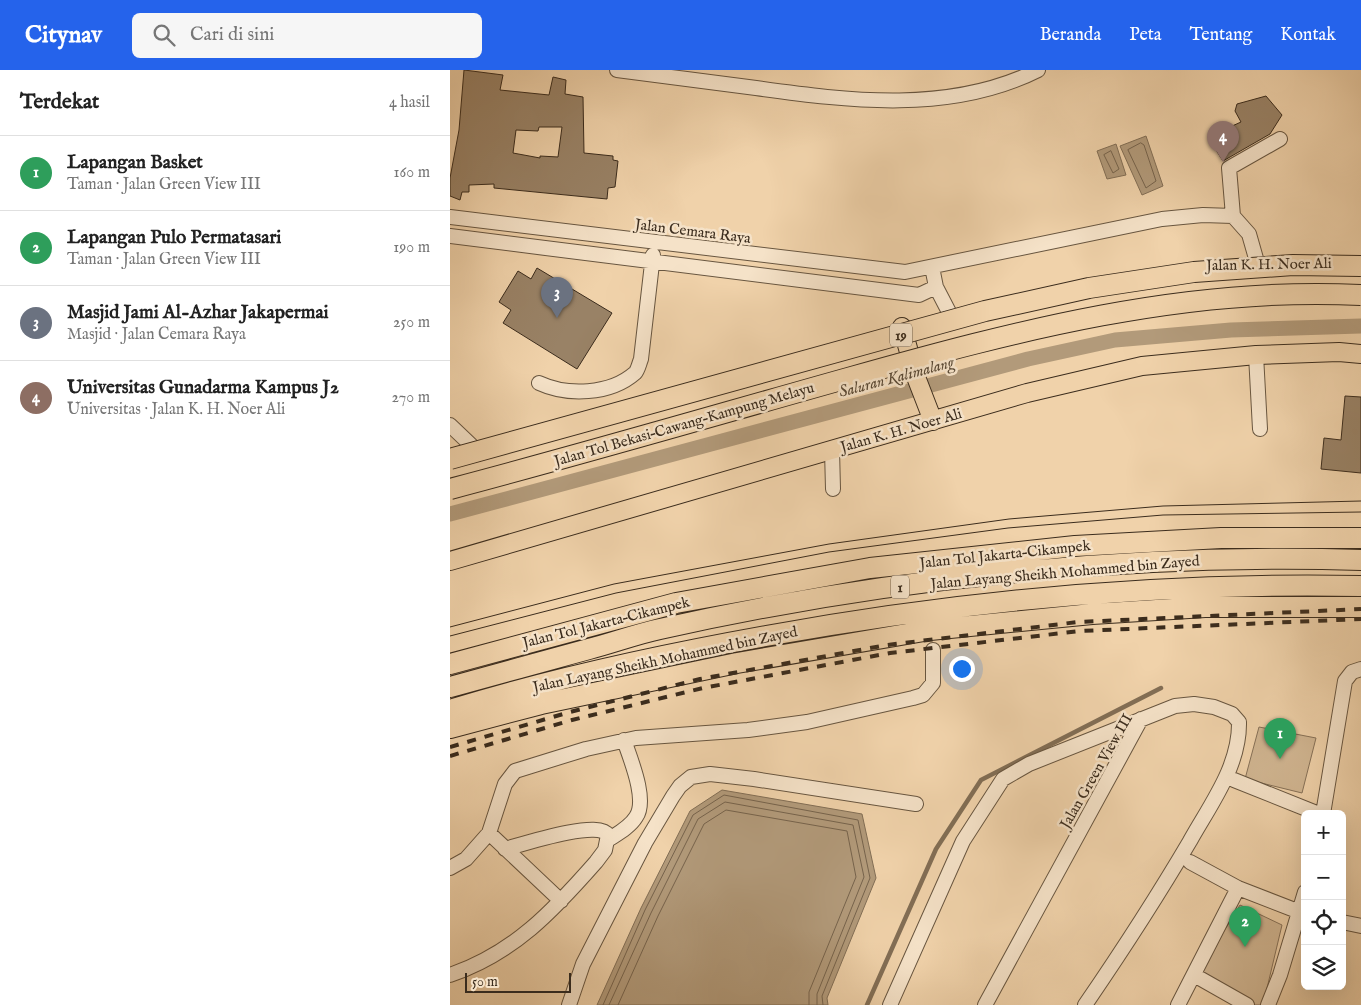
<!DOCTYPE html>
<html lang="id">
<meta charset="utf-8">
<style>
:root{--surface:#fff;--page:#f6f6f6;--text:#222;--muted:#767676;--line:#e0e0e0;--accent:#2563eb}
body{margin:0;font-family:"IM FELL English",serif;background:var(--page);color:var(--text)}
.controls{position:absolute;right:15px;bottom:15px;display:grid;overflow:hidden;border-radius:8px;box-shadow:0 5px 20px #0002}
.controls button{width:45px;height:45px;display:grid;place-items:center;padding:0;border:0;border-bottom:1px solid var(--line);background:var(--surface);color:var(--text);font:25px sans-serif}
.scale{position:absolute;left:15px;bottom:12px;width:106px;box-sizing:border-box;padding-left:5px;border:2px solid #3b2c1d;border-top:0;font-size:14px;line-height:18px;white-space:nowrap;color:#3b2c1d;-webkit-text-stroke:4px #f5e2c8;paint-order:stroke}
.you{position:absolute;left:511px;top:598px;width:18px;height:18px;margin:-12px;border:4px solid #fff;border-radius:50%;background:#1a73e8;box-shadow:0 0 0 8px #1a73e833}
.badge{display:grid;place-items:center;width:32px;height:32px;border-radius:50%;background:var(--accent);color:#fff;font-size:16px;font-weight:700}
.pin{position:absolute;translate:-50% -41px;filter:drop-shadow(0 1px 2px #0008)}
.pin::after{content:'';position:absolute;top:26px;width:18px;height:15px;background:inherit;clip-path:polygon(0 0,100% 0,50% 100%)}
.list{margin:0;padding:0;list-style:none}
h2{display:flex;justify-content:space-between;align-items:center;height:65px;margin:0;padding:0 20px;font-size:21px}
h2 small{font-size:16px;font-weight:400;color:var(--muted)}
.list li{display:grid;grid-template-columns:32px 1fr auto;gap:15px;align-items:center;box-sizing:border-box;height:75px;padding:0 20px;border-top:1px solid var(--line)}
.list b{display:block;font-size:19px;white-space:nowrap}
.list p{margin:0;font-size:16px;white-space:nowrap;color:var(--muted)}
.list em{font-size:16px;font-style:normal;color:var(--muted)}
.icon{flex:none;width:28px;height:28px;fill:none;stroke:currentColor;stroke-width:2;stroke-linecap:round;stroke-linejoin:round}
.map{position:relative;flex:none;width:911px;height:935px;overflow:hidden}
header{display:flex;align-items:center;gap:30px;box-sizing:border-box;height:70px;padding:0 25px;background:var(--accent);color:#fff}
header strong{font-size:24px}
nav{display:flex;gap:28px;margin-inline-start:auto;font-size:18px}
.search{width:350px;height:45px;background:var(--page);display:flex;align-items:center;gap:12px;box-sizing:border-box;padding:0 18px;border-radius:8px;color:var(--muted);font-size:19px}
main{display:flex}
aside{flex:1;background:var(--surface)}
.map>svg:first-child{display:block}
.green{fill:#d1b692;stroke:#867158}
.water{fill:#b29a7a;stroke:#826e55}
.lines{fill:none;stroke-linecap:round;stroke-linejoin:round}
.shore{stroke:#76634c;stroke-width:1}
.stream{stroke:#826e55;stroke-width:4.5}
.canal{stroke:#b29a7a;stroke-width:15}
.building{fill:#998266;stroke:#3b2c1d;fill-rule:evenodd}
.minor-casing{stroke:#685640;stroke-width:16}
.major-casing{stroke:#3b2c1d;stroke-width:20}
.highway-casing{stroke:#3b2c1d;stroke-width:22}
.minor{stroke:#f5e2c8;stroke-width:14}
.major{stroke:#f0d2aa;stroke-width:18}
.highway{stroke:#f0d2aa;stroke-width:20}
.tram{stroke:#3b2c1d;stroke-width:1}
.rail{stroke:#3b2c1d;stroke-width:4;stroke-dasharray:9 9;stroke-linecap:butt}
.highway-bridge-casing{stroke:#3b2c1d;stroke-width:22;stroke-linecap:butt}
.highway-bridge{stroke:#f0d2aa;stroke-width:20}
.labels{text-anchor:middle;stroke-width:5;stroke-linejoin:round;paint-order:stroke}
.shield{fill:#f5e2c8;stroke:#736350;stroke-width:1}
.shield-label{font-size:14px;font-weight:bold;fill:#3b2c1d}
.street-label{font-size:15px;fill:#3b2c1d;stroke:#f5e2c8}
.water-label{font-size:16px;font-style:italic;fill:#594834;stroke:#f5e2c8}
</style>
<header>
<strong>Citynav</strong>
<div class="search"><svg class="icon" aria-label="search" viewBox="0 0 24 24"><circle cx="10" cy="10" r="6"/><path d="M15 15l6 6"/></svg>Cari di sini</div>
<nav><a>Beranda</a><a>Peta</a><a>Tentang</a><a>Kontak</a></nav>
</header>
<main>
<aside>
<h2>Terdekat<small>4 hasil</small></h2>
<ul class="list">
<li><span class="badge" style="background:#2e9e5b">1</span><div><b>Lapangan Basket</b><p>Taman · Jalan Green View III</p></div><em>160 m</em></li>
<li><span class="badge" style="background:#2e9e5b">2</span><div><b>Lapangan Pulo Permatasari</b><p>Taman · Jalan Green View III</p></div><em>190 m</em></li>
<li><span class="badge" style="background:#6b7280">3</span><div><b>Masjid Jami Al-Azhar Jakapermai</b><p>Masjid · Jalan Cemara Raya</p></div><em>250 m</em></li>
<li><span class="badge" style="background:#8d6e63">4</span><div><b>Universitas Gunadarma Kampus J2</b><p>Universitas · Jalan K. H. Noer Ali</p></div><em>270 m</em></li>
</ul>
</aside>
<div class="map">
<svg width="911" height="935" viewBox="0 0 911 935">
<rect width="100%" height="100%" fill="#f0d2aa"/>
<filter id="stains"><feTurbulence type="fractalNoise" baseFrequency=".004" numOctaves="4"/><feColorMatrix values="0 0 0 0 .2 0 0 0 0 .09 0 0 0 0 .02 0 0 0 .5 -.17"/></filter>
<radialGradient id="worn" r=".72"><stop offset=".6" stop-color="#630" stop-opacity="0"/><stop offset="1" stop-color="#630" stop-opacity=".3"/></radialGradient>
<!-- green -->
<path class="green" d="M809 657 866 668 852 723 795 709Z
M790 835 832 855 813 935H805L750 900Z"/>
<!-- water -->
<path class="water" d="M696 66 713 116 692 125 670 76Z
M666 74 676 105 657 109 647 81Z
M272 720 412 744 426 808 377 928 378 935H147L191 838 240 741Z"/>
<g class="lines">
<!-- shore -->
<path class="shore" d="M691 73 694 75 706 111 696 118 678 80Z
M661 81 669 99 663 103 654 85Z
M153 935 195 840 243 745 274 725 408 750 420 808 372 926 373 935
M159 935 201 843 248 749 275 732 403 755 414 807 367 924V935
M168 935 208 846 254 754 276 740 397 761 406 807 359 922V935"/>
<!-- stream -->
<path class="stream" d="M417 935 486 779 531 710 711 618"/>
<!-- canal -->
<path class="canal" d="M0 444 578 289 665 270 781 260 911 256"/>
</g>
<!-- building -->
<path class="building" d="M14 0 53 5 50 20 99 25 103 7 116 10 115 24 133 27 134 83 163 86V90L168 91 165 117 158 118 157 129 44 118V114L19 115V122H12L10 130 0 126V108L9 60ZM89 57H112L108 87 90 86V88L63 83 66 60 88 61Z
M816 26 832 45 820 64 773 91 758 67 791 52 785 41 787 34Z
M87 198 162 243 127 299 53 253 61 240 49 232 68 201 81 209Z
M895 326 911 327V403L871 399 874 368 891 370Z"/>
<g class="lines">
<defs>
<path id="minor" d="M167 0C213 6 260 12 306 18 399 31 501 44 588 0
M783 146 779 98 830 69
M0 147 455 202 712 149 753 145 783 146 799 164 807 192
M0 166 469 225 486 217
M482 197 486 217 500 244
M806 285 810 359
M89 313C117 326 160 325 185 303 188 300 189 294 191 289L203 185
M0 355 21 375
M382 380 383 419
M784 710 869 744
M873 744 895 611 902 602 911 599
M39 763 111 831
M158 770C167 764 180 757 186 747 198 730 180 688 174 670
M740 792 788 818 855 844
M0 798 16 789 39 763 55 714 65 701 136 679 186 668 298 660 357 652 463 628 473 625 483 613V580
M892 852 911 856
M0 905C64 883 103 841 146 792L155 780 158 765C149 749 73 774 55 779
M744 905 797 935
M119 935 133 894 195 773 223 726 230 716 241 707 260 704 304 709 466 734
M440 935 513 771 553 709 579 694 725 636 744 634 764 637 782 644 789 652C790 696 760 735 740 771 707 827 672 881 635 935
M535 935 691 649
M728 935 788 818
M818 935 830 905 855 822"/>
<path id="major" d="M452 257 466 307 483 351
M0 491 577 323 692 296 806 285 889 282 911 284"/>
<path id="highway" d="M0 594 226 533 420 498 625 476 771 468H911
M0 617C46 604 93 592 139 579 163 573 186 564 210 559 436 508 680 483 911 490
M0 640C103 608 210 585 316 566 515 530 709 512 911 516
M0 658 91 634 287 593 480 560 642 544 755 537H911"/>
</defs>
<!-- minor casing -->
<use href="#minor" class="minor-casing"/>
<!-- major casing -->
<use href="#major" class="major-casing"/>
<!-- highway casing -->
<use href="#highway" class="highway-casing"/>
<!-- minor -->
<use href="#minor" class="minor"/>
<!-- major -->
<use href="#major" class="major"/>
<!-- highway -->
<use href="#highway" class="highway"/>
<!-- tram -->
<path class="tram" d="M0 557 164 514 379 474 559 449 713 436 911 431
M0 566 166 523 379 482 558 458 713 445 911 442"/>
<!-- rail -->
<path class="rail" d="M0 677 120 642 250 609 437 575 628 552 911 539
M0 686 122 650 253 618 440 583 630 561 911 549"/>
<defs>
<path id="highway-bridge" d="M0 389 535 241 639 218 744 202 843 195 911 196
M0 419C133 384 266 345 398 308 565 261 736 216 911 225"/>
</defs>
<!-- highway-bridge casing -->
<use href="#highway-bridge" class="highway-bridge-casing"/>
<!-- highway-bridge -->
<use href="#highway-bridge" class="highway-bridge"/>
</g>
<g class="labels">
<!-- shield labels -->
<g class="shield">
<rect x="440" y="253.5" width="22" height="23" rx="4"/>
<rect x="441" y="505.5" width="18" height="23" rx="4"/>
</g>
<g class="shield-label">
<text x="451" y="270">19</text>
<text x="450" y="522">1</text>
</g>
<!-- street labels -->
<g class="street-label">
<text transform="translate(243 161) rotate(7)" y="5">Jalan Cemara Raya</text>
<text transform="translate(819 194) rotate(-1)" y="5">Jalan K. H. Noer Ali</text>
<text transform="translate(234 354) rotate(-16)" y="5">Jalan Tol Bekasi–Cawang–Kampung Melayu</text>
<text transform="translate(451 360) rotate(-16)" y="5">Jalan K. H. Noer Ali</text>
<text transform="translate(555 484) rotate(-6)" y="5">Jalan Tol Jakarta–Cikampek</text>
<text transform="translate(615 502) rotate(-5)" y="5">Jalan Layang Sheikh Mohammed bin Zayed</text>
<text transform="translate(156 552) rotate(-14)" y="5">Jalan Tol Jakarta–Cikampek</text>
<text transform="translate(215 589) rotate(-12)" y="5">Jalan Layang Sheikh Mohammed bin Zayed</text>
<text transform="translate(646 701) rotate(-60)" y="5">Jalan Green View III</text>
</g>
<!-- water labels -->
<g class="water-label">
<text transform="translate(446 306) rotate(-15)" y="6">Saluran Kalimalang</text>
</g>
</g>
<rect width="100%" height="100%" filter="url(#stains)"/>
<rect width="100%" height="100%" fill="url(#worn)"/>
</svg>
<div class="controls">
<button>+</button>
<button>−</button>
<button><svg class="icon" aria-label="locate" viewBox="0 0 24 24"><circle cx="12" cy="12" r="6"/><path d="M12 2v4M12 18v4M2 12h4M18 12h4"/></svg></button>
<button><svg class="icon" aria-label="layers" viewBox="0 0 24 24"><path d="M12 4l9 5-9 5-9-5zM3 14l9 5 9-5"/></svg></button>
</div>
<div class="scale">50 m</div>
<div class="you"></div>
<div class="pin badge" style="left:830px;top:689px;background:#2e9e5b">1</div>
<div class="pin badge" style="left:795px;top:877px;background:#2e9e5b">2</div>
<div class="pin badge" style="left:107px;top:248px;background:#6b7280">3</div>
<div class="pin badge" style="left:773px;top:92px;background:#8d6e63">4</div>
</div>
</main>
